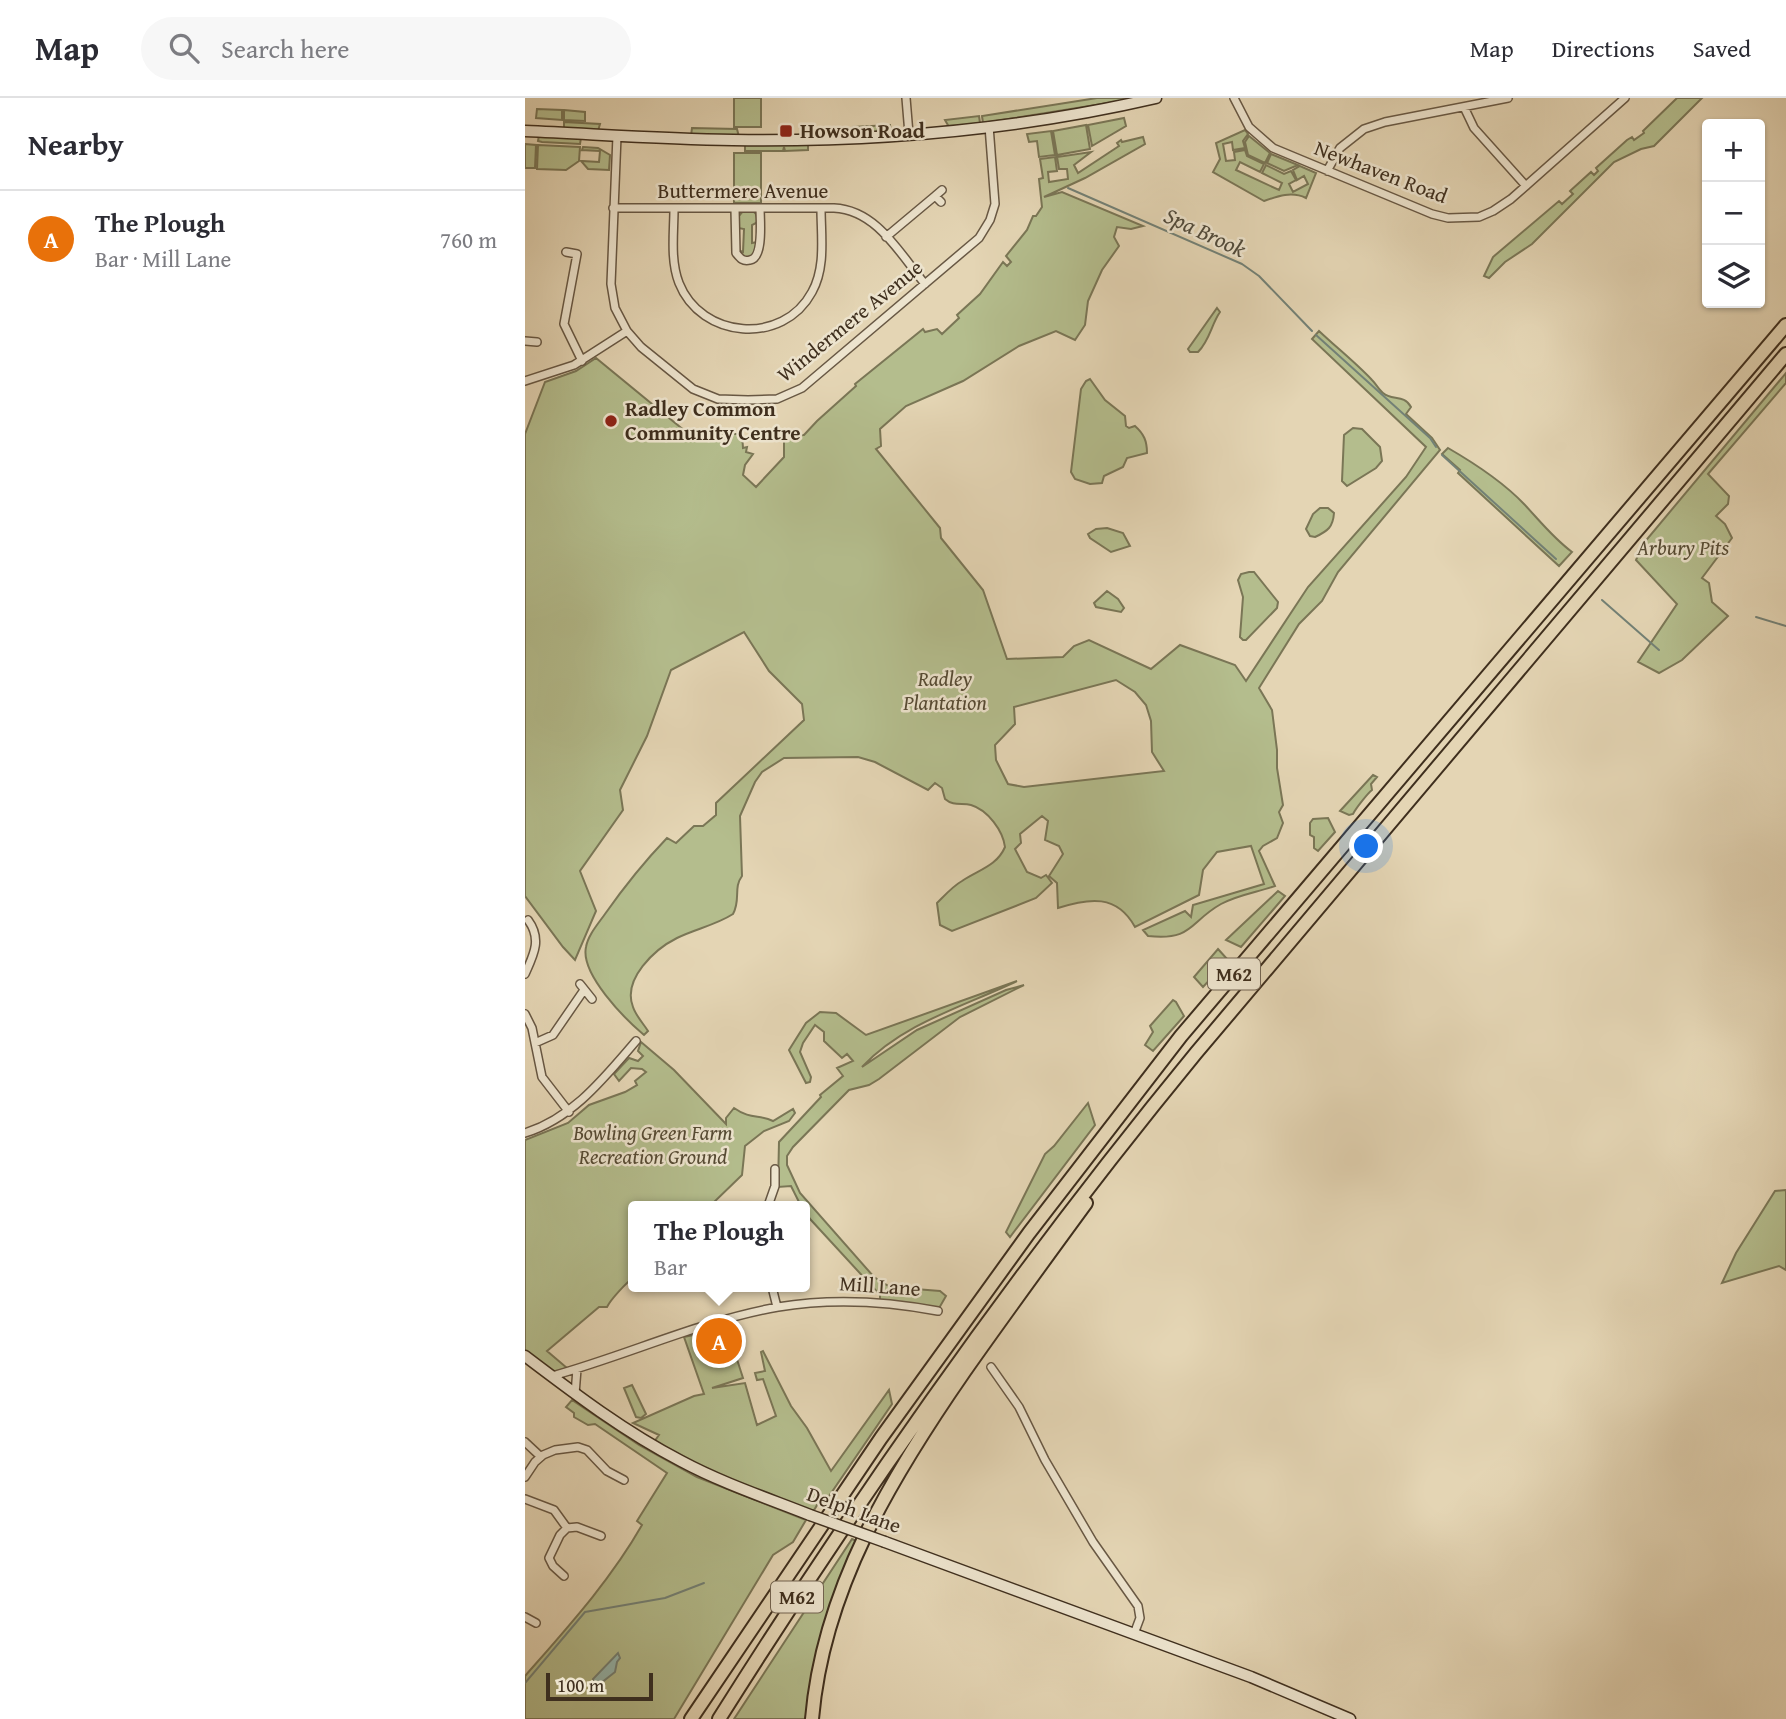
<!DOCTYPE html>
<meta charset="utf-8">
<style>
:root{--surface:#fff;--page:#f7f7f7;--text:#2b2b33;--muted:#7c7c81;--line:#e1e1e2;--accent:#0f766e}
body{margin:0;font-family:"Gentium Book Plus",serif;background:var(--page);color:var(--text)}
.controls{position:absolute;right:21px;top:21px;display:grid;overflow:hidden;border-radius:7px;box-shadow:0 2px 5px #0004}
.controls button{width:63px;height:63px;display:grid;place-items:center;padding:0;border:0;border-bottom:2px solid var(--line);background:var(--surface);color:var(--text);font:35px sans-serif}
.scale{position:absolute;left:21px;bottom:18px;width:107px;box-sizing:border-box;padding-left:7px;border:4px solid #3f2f1e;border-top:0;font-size:19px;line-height:24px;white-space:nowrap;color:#3f2f1e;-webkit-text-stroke:5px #ede4ce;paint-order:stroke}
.you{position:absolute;left:842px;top:749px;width:24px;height:24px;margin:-18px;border:5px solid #fff;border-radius:50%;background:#1a73e8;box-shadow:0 0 0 10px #1a73e833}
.badge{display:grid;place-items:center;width:46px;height:46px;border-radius:50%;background:var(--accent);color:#fff;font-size:23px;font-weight:700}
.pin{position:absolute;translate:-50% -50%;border:4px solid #fff;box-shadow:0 2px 7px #0006}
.popup{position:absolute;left:103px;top:1103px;width:182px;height:91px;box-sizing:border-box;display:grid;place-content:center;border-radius:7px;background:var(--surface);filter:drop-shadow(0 2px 5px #0005);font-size:23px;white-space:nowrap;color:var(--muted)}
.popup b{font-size:26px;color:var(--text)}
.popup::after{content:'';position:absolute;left:50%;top:100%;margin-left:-14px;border:14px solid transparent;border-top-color:var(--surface)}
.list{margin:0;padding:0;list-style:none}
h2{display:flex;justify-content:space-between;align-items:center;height:91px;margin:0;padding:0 28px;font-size:30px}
h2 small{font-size:23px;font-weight:400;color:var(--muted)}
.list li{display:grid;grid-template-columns:46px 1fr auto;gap:21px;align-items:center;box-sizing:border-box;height:98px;padding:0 28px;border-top:2px solid var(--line)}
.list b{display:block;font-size:26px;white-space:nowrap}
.list p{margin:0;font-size:23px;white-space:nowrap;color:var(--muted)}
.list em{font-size:23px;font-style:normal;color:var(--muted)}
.icon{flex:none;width:38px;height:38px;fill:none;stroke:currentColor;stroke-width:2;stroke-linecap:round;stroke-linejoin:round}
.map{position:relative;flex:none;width:1261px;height:1621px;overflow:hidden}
header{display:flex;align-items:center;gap:42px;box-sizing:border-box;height:98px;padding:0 35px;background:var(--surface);border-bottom:2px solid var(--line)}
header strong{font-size:33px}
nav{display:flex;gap:38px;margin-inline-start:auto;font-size:24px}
.search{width:490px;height:63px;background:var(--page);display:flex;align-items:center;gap:18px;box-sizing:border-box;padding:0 24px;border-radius:38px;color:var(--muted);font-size:26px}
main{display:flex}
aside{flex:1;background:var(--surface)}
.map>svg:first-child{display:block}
.green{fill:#b4bd8d;stroke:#7a7656;stroke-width:2;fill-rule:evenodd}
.water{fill:#95b8b0;stroke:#738176;stroke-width:2}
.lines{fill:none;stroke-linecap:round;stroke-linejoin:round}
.stream{stroke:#738176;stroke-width:2}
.street-casing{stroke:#685844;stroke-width:10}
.secondary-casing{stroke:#3f2f1e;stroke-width:13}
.highway-casing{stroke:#3f2f1e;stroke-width:16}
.street{stroke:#ede4ce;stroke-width:7}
.secondary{stroke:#ede4ce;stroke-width:10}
.highway{stroke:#e4d5b4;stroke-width:12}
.secondary-bridge-casing{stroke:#3f2f1e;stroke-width:13;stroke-linecap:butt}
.secondary-bridge{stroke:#ede4ce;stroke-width:10}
.poi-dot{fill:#8f2418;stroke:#ede4ce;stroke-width:2.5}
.labels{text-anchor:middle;stroke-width:5;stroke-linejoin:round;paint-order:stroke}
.shield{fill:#ede4ce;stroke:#736553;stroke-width:2}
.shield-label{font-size:19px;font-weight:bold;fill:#3f2f1e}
.poi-label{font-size:21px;font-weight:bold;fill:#3f2f1e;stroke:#ede4ce;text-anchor:start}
.street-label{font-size:21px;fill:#3f2f1e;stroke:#ede4ce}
.park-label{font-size:21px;font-style:italic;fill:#564b34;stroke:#ede4ce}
.water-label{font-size:23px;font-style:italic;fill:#504a3b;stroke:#ede4ce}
</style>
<header>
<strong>Map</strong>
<div class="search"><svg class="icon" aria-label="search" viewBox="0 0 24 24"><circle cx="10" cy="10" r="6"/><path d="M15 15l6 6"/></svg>Search here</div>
<nav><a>Map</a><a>Directions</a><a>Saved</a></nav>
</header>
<main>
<aside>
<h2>Nearby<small></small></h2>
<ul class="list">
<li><span class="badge" style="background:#e8710a">A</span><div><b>The Plough</b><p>Bar · Mill Lane</p></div><em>760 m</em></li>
</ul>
</aside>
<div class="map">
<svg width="1261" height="1621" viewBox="0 0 1261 1621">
<rect width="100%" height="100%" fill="#e4d5b4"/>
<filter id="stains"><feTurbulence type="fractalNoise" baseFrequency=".00286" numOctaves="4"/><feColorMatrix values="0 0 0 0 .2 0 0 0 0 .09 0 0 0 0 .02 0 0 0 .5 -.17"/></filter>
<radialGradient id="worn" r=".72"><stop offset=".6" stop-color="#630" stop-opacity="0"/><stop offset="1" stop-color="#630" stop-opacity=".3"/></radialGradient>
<!-- green -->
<path class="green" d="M209 0H236V29H209Z
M572 0H614L458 25 457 18Z
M1152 0H1177L1129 48 1116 51 1089 64 1007 146 980 164 964 180 959 178 968 159 1034 103 1037 106 1048 96 1045 93 1066 74 1069 77 1073 73 1071 70 1102 42 1107 39 1109 42 1119 35 1118 33Z
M12 11 37 12V22L11 20Z
M39 12 60 14V23L39 22Z
M454 18 455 25 424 29 420 22Z
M599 20 601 28 567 48 563 27Z
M39 24 75 26 73 33 39 31Z
M365 27 366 34 329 36 328 29Z
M561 27 565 51 532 57 528 33Z
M167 30 212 31 214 39 166 38Z
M720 32 723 36 718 43 720 50 708 52 707 44 698 46 701 63 710 62 709 54 720 52 722 58 739 66 735 74 715 64 711 72 754 92 757 85 737 75 741 67 759 76 766 73 771 82 764 86 768 94 783 86 779 78 772 82 768 72 775 68 791 75 781 100C767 93 753 98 739 103L688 74 695 61 691 45Z
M526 33 530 57 514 59 512 43 504 44 502 36Z
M14 37 56 40 55 46 17 44 13 43Z
M724 38 745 55 740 65 723 57 720 44Z
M618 39 620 46 560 80 519 99 537 94 618 128 606 131 592 129 589 139 594 148 577 172 563 203 560 227 550 242 531 233 494 248 438 283 381 308 355 331 356 348 351 351 415 430 416 440 458 492 482 561 538 559 549 548 564 542 626 571 655 547 710 567 721 583 783 489 881 379 901 349 787 241 794 233C812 250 831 265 847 282 851 286 854 292 858 295 867 303 879 296 886 309L881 316 907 340 915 352 813 474 797 503 774 526 734 590 747 612 752 652V670L758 707 754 714 758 725 752 740 738 748 734 753 750 788C733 794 712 797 696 806 664 824 668 843 623 838L618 832 660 813 666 819 668 807 739 786 726 748 692 754 678 772 674 797 610 829C592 796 564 800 533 810L532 785 524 778 538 756 534 748 520 742 523 723 517 718 495 736 496 745 490 751 502 774 516 780 521 777 527 785 511 800 427 833 415 827 412 805C420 797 428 788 437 783 453 772 472 768 480 749 478 733 463 712 446 707 436 705 428 708 420 701L417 690 410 685 403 692 350 664 333 659 259 660 237 674 230 684 215 718 217 778C208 790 216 802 208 816 191 827 170 831 152 840 130 851 97 881 108 909 111 918 118 925 123 933L119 937C100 921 55 876 61 849 63 837 73 826 80 816 99 789 119 764 142 740L151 745 169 728H178L191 717V705L279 622 277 606 244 573 219 534 146 572 122 638 95 692 98 712 55 773 71 813 50 862 38 849 0 798V336L20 284 51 273 71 260 160 333 172 336H217L218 350 222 349 221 354 228 356 220 367 218 377 231 389 259 359V337H279L292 323 331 288 330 286 398 231 400 234 412 231 417 236 434 220 432 217 455 196 478 164 482 168 486 164 481 158 502 132 508 118H511L517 109 514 81 518 80 515 61 530 59 532 73 523 74 524 84 543 81 542 71H534L532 59 566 54 549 67 553 75 594 48 592 45 596 42 597 44ZM591 582 610 594 621 607 626 623 627 654 639 673 499 689 483 686 471 662 470 647 490 626 489 609Z
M283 45V52L260 53 259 49 258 53H220V46Z
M0 46 11 47 10 70H0Z
M13 47 55 49 54 63 41 72 12 71Z
M58 49 73 50 85 57 84 72 63 71 56 63 74 64 75 53 57 52Z
M209 55H236V105H209Z
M746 56 773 67 759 73 742 65Z
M218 113H228L231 116 233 124 227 127V145L232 144 228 158 220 160 213 152 218 154 219 131 213 130V119Z
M692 210 695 214C686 227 685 242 673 254H665L663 251Z
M1261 275V285L1183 376 1204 398 1203 406 1191 418 1200 426 1207 440 1177 480 1184 485 1187 504 1203 518 1157 562 1134 575 1113 564 1152 506 1111 462 1118 446Z
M565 281 580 302 600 318 601 328 604 330 610 328C619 336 622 343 622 355L602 360 598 369 579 378 577 385 565 386 550 381 546 374 556 291 561 283Z
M828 330 837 331 855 349 857 363 851 370 822 388 817 383 819 337Z
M923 350C949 365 978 384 999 406 1015 423 1028 440 1047 454L1034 468 933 375 935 372 917 356Z
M795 410H803L809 415C808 429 803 433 790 439L785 438 781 431 788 416Z
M582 430 598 435 605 448 586 454 565 440 563 436 571 431Z
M724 474H729L753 504 752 510 721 542H718L715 539 718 499 713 482 716 476Z
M582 493 593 501 599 510 596 514 571 509 569 505Z
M848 677 852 679 846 686 847 692C843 695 831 710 828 716L824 717 815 713Z
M803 720 810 734 793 753 789 750V739L785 737V725L788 721Z
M753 793 760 798 716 849 701 842Z
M693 851 703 862 678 889 669 879Z
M492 883C440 908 378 925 337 969L392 932 481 892 499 887 435 919 354 981 344 987 324 992 268 1049 262 1058V1067L275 1095 349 1179 365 1189 415 1193 421 1198 413 1212 355 1204V1197L286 1122 280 1114V1108H276L266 1088 253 1089 254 1044 296 999 295 997 318 978 312 970 328 963 322 956 317 960 299 943V934L290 927 278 945 275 954 286 979 285 984 281 985 264 952 281 925 295 914 311 915 341 937Z
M648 902 651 904 659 918 628 953 620 947 628 934 625 928Z
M116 944 149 972 201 1026V1020L209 1010C226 1022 234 1016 248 1023L268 1011 270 1015 264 1023 239 1033 220 1048 217 1077 185 1108H108V1180C101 1185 86 1201 82 1209H74L22 1253 42 1270 39 1279H31L0 1255V1042L43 1025 64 1007 100 994 112 987 110 983 121 974 117 971 106 970 94 983 89 976 104 960 113 963 118 958 113 953Z
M563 1005 570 1027 485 1139 481 1134 520 1056 529 1048Z
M1261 1092V1172L1254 1168 1197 1185 1211 1155 1250 1093Z
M173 1236 177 1258 208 1249 218 1280 187 1290 220 1285 232 1327 251 1318 238 1281 232 1282 230 1275 240 1273 236 1254 238 1253 266 1308 282 1330 306 1373 364 1292 367 1306 302 1401 295 1402 288 1414 188 1376 129 1344 134 1337 108 1325 169 1298 179 1296 159 1239Z
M107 1287 121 1316 116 1320 111 1319 99 1290Z
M47 1302 114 1347 172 1379 281 1422 268 1444 248 1457 149 1621H0V1578C42 1530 85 1483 117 1427L112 1423 142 1375 70 1326 63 1327 49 1319V1315L41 1309Z
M327 1441 334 1444 285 1621H209Z"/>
<!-- water -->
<path class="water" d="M93 1555 95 1560 92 1564 90 1574 76 1585 69 1586 68 1581Z"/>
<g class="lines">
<!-- stream -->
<path class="stream" d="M543 90 717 166 734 178 787 233
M791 237 905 340 911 349
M917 357 1031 461
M1077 502 1134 552
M1231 519 1261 528
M0 1585 60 1514 140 1500 179 1485"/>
<defs>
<path id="street" d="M381 0 384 36
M709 0 724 29 748 50 907 116 923 120 954 119 968 113 986 101 1100 0
M939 9 949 30 1001 88
M92 38 86 186 90 210 102 233 116 249 168 291 193 301 223 302 252 301 277 290 454 140 465 122 470 106 464 28
M802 73 815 50 839 31 860 24 983 0
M416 104 410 98 417 92
M88 110H309C352 112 375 156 400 186
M149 111C149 134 145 162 154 185 176 241 258 248 287 194 301 169 296 138 296 110
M210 111 211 155C215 160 218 164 225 162 239 160 235 122 235 110
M361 139 410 98
M41 154 52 156 39 226 57 263
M0 243 12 244
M0 283 49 267 102 233
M0 876C9 856 17 841 3 822
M55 886 67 901
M0 916 7 930 17 979 44 1014
M10 945 28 937 59 892
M0 1035C48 1020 79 980 111 943
M243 1108 250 1088V1071
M247 1189 252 1209
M466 1269 494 1309 520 1362 568 1444 613 1508 615 1520 609 1536
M27 1278C103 1257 175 1223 253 1209 307 1200 360 1203 413 1213
M50 1296 52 1271
M0 1344 15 1358
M0 1379 10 1364 18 1357 30 1352 53 1349 62 1352 82 1373 99 1382
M0 1401 29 1412 42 1430 52 1429 76 1438
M39 1478 28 1468 24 1460 35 1437 42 1430
M0 1519 11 1525"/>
<path id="secondary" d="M0 33C69 36 138 41 208 42 349 44 493 32 631 0
M0 1258C50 1296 100 1334 156 1363 197 1385 242 1400 285 1417
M360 1444 726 1579 825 1621"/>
<path id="highway" d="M166 1621 356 1340 504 1135 656 938 1261 227
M194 1621C340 1389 497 1167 671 955L1261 256
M287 1621C298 1491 367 1378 439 1274 479 1217 520 1161 561 1105"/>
</defs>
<!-- street casing -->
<use href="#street" class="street-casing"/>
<!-- secondary casing -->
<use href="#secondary" class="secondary-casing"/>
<!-- highway casing -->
<use href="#highway" class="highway-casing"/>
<!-- street -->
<use href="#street" class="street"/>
<!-- secondary -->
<use href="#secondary" class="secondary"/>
<!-- highway -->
<use href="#highway" class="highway"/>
<defs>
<path id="secondary-bridge" d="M285 1417 360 1444"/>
</defs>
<!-- secondary-bridge casing -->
<use href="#secondary-bridge" class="secondary-bridge-casing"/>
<!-- secondary-bridge -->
<use href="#secondary-bridge" class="secondary-bridge"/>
</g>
<!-- markers -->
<g class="poi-dot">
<rect x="254" y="26" width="14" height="14" rx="3.5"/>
<circle cx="86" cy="323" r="7"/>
</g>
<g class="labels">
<!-- shield labels -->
<g class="shield">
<rect x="683" y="860.5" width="52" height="31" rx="5"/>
<rect x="246" y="1483.5" width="52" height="31" rx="5"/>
</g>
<g class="shield-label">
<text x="709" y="883">M62</text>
<text x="272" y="1506">M62</text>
</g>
<!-- poi labels -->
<g class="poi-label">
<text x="275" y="40">Howson Road</text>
<text x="100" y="318">Radley Common<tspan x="100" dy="24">Community Centre</tspan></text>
</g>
<!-- street labels -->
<g class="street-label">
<text transform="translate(856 74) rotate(21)" y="7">Newhaven Road</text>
<text x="218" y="100">Buttermere Avenue</text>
<text transform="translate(325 223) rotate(-39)" y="7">Windermere Avenue</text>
<text transform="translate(355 1188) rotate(4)" y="7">Mill Lane</text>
<text transform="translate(329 1412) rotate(20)" y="7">Delph Lane</text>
</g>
<!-- park labels -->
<g class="park-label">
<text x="1158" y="457">Arbury Pits</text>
<text x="420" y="588">Radley<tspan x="420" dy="24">Plantation</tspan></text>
<text x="128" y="1042">Bowling Green Farm<tspan x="128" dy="24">Recreation Ground</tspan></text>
</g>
<!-- water labels -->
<g class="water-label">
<text transform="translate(680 134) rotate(25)" y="8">Spa Brook</text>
</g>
</g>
<rect width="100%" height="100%" filter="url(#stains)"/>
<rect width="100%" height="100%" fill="url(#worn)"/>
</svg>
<div class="controls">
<button>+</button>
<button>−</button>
<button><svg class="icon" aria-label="layers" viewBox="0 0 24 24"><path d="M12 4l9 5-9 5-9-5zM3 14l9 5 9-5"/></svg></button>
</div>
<div class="scale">100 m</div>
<div class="you"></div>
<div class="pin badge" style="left:194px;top:1243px;background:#e8710a">A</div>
<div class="popup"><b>The Plough</b>Bar</div>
</div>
</main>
